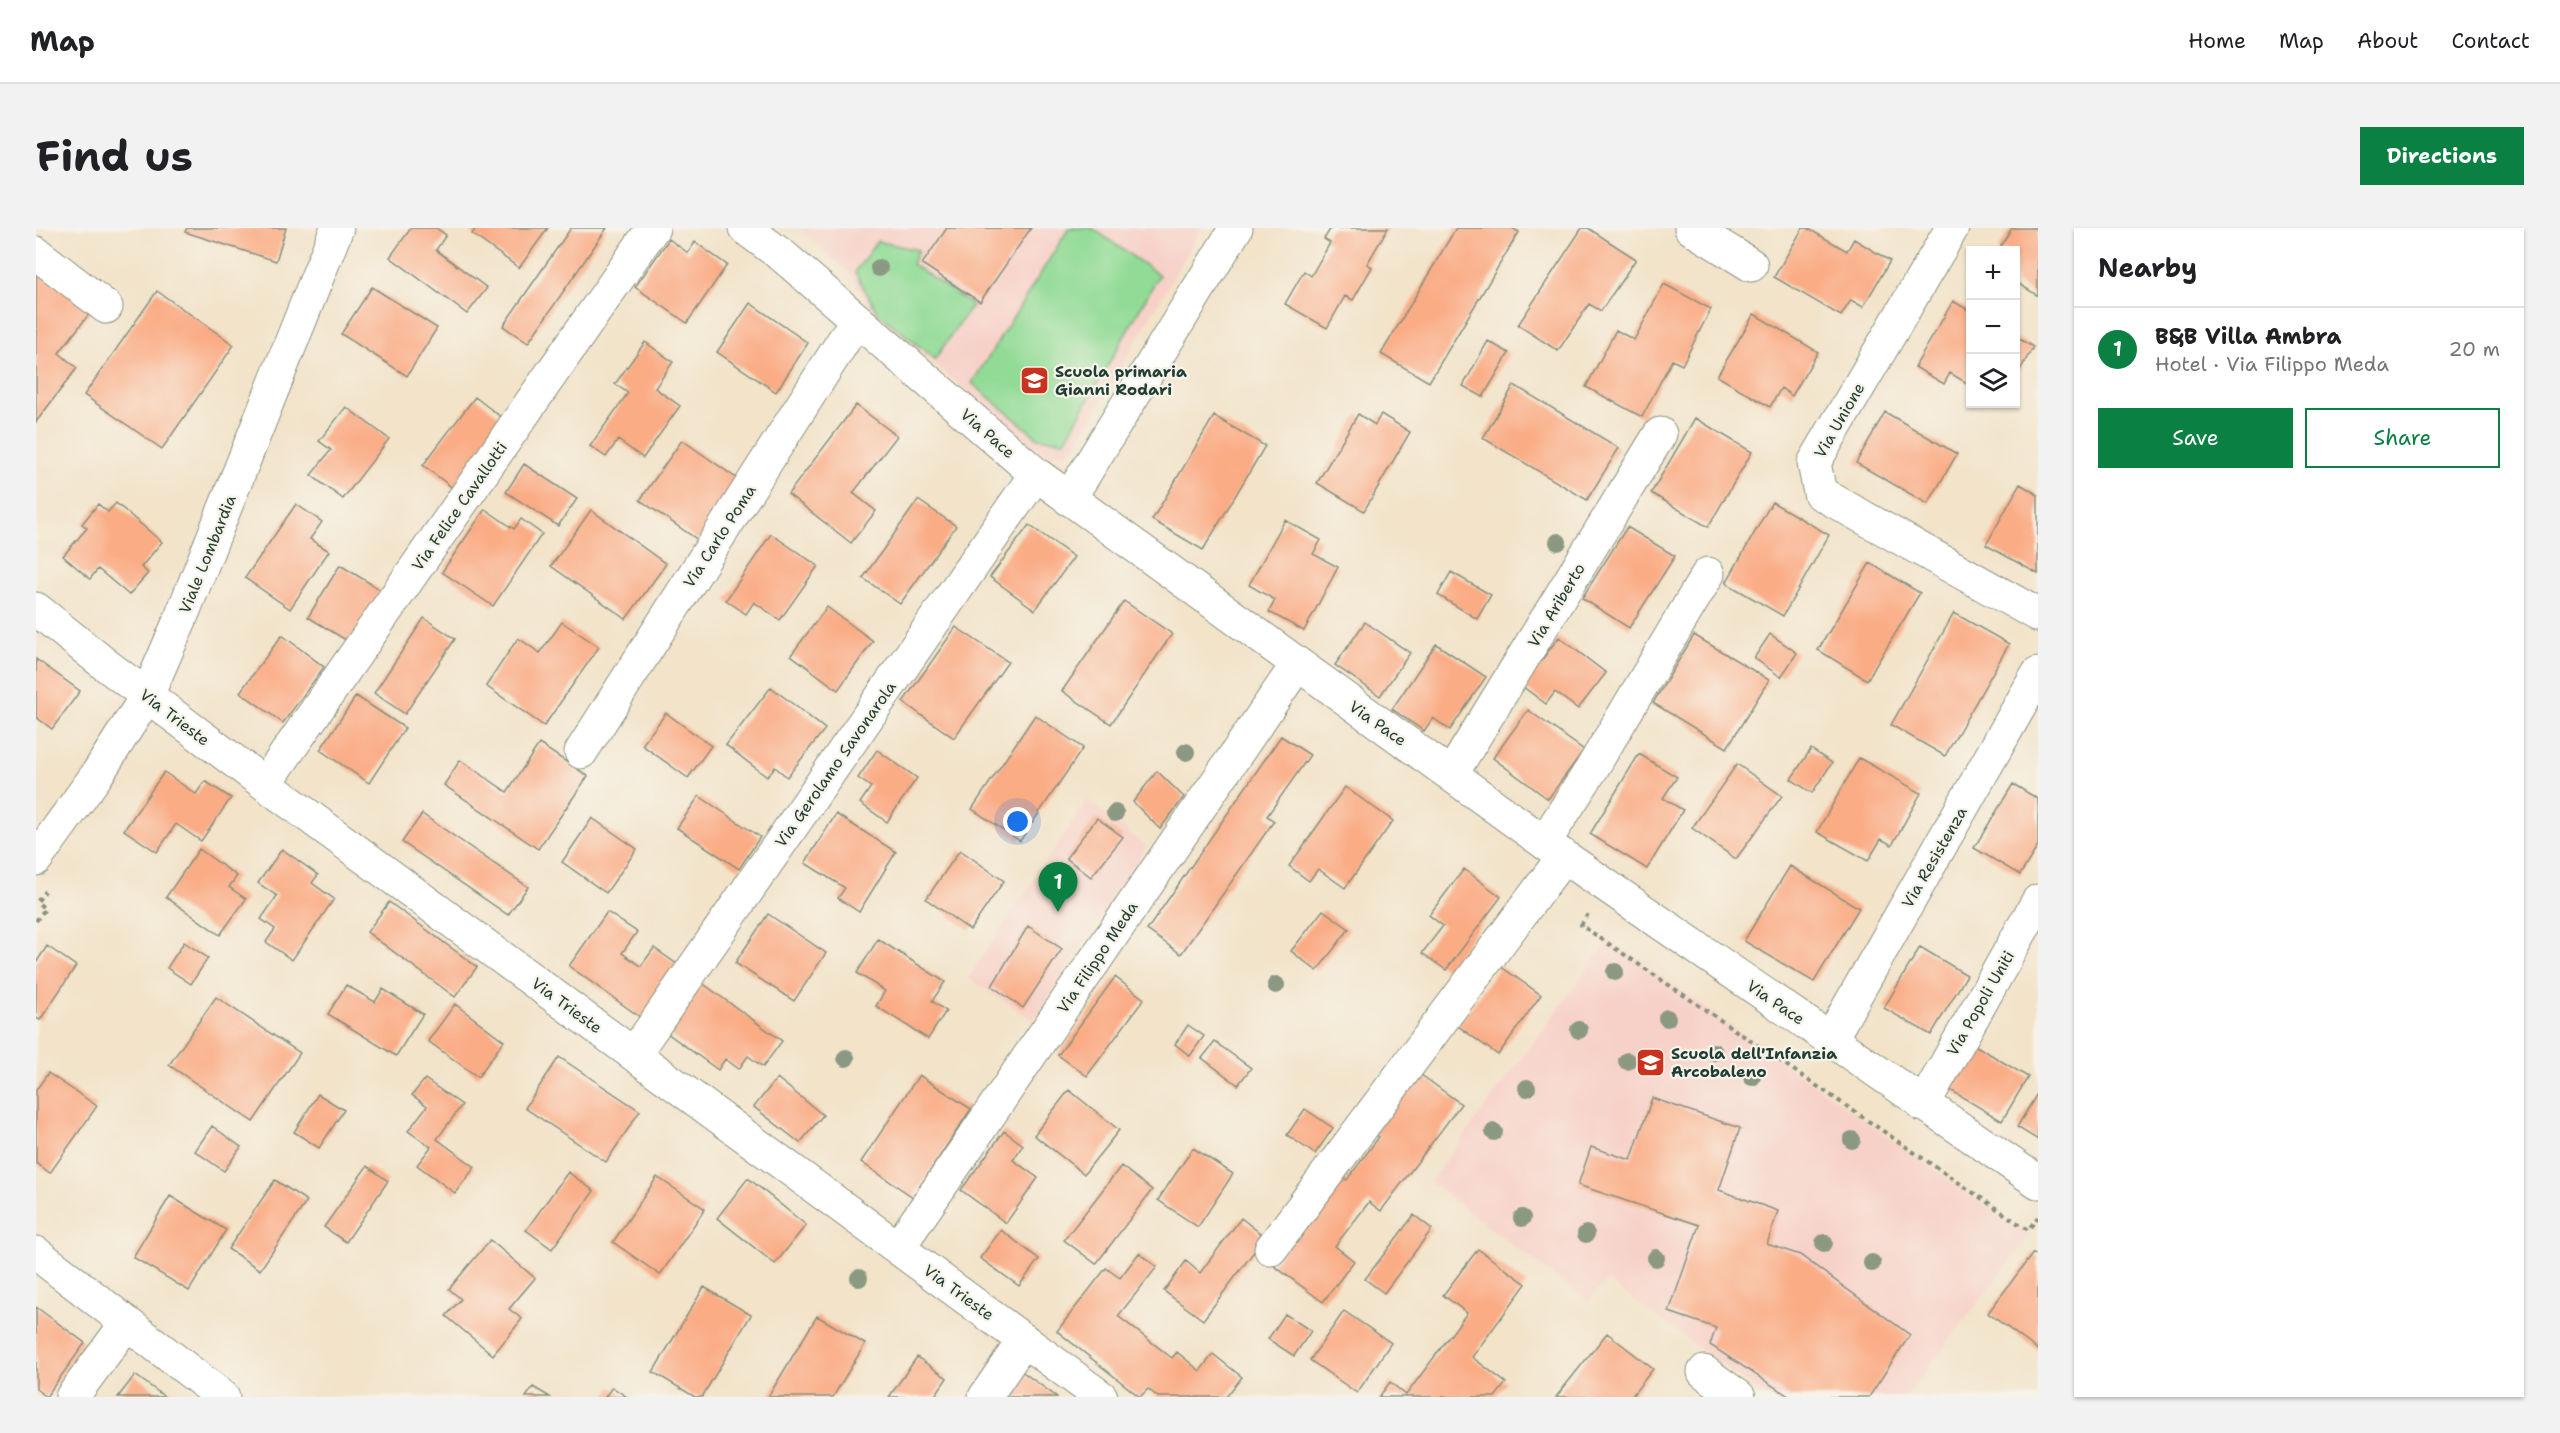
<!DOCTYPE html>
<meta charset="utf-8">
<style>
:root{--surface:#fff;--page:#f2f2f2;--text:#202124;--muted:#757577;--line:#e0e0e0;--accent:#0b8043}
body{margin:0;font-family:"Shantell Sans",sans-serif;background:var(--page);color:var(--text)}
.controls{position:absolute;right:18px;top:18px;display:grid;overflow:hidden;border-radius:0px;box-shadow:0 2px 4px #0004}
.controls button{width:54px;height:54px;display:grid;place-items:center;padding:0;border:0;border-bottom:2px solid var(--line);background:var(--surface);color:var(--text);font:30px sans-serif}
.you{position:absolute;left:982px;top:594px;width:21px;height:21px;margin:-15px;border:4px solid #fff;border-radius:50%;background:#1a73e8;box-shadow:0 0 0 9px #1a73e833}
.badge{display:grid;place-items:center;width:39px;height:39px;border-radius:50%;background:var(--accent);color:#fff;font-size:20px;font-weight:700}
.pin{position:absolute;translate:-50% -50px;filter:drop-shadow(0 2px 3px #0008)}
.pin::after{content:'';position:absolute;top:32px;width:21px;height:18px;background:inherit;clip-path:polygon(0 0,100% 0,50% 100%)}
.list{margin:0;padding:0;list-style:none}
h2{display:flex;justify-content:space-between;align-items:center;height:78px;margin:0;padding:0 24px;font-size:26px}
h2 small{font-size:20px;font-weight:400;color:var(--muted)}
.list li{display:grid;grid-template-columns:39px 1fr auto;gap:18px;align-items:center;box-sizing:border-box;height:84px;padding:0 24px;border-top:2px solid var(--line)}
.list b{display:block;font-size:22px;white-space:nowrap}
.list p{margin:0;font-size:20px;white-space:nowrap;color:var(--muted)}
.list em{font-size:20px;font-style:normal;color:var(--muted)}
.actions{display:flex;gap:12px;padding:18px 24px}
.actions a{flex:1;padding:14px 0;border:2px solid var(--accent);border-radius:0px;text-align:center;font-size:21px;color:var(--accent)}
.actions .main{background:var(--accent);color:#fff}
.icon{flex:none;width:33px;height:33px;fill:none;stroke:currentColor;stroke-width:2;stroke-linecap:round;stroke-linejoin:round}
.map{position:relative;flex:none;width:2002px;height:1169px;overflow:hidden;border-radius:0px}
header{display:flex;align-items:center;gap:36px;box-sizing:border-box;height:84px;padding:0 30px;background:var(--surface);border-bottom:2px solid var(--line)}
header strong{font-size:28px}
nav{display:flex;gap:33px;margin-inline-start:auto;font-size:21px}
.intro{display:flex;align-items:center;justify-content:space-between;box-sizing:border-box;height:144px;padding:0 36px}
h1{margin:0;font-size:42px}
.button{padding:15px 27px;border-radius:0px;background:var(--accent);color:#fff;font-size:21px;font-weight:700}
main{display:flex;gap:36px;padding:0 36px}
aside{flex:1;background:var(--surface);border-radius:0px;box-shadow:0 2px 4px #0004}
.map>svg:first-child{display:block}
.built{fill:#f7d1c8}
.green{fill:#92db96;stroke:#588c65;stroke-width:1.5}
.building{fill:#faac85}
.lines{fill:none;stroke-linecap:round;stroke-linejoin:round}
.minor-casing{stroke:#88907e;stroke-width:35}
.path{stroke:#88907e;stroke-width:4;stroke-dasharray:4.5 4.5;stroke-linecap:butt}
.minor{stroke:#fff;stroke-width:33}
.tree{fill:#8b9982}
.labels{text-anchor:middle;stroke-width:4.5;stroke-linejoin:round;paint-order:stroke}
.poi-label{font-size:16px;font-weight:bold;fill:#1f3d34;stroke:#f7f3e8;text-anchor:start}
.street-label{font-size:16px;fill:#1f3d34;stroke:#f7f3e8}
</style>
<header>
<strong>Map</strong>
<nav><a>Home</a><a>Map</a><a>About</a><a>Contact</a></nav>
</header>
<div class="intro"><h1>Find us</h1><a class="button">Directions</a></div>
<main>
<div class="map">
<svg width="2002" height="1169" viewBox="0 0 2002 1169">
<rect width="100%" height="100%" fill="#f7f3e8"/>
<filter id="ink" filterUnits="userSpaceOnUse"><feTurbulence type="fractalNoise" baseFrequency=".0167" numOctaves="2"/><feDisplacementMap in="SourceGraphic" scale="12" xChannelSelector="R" yChannelSelector="G"/><feConvolveMatrix kernelMatrix="1 2 1 2 8 2 1 2 1" color-interpolation-filters="sRGB"/></filter>
<filter id="wash" filterUnits="userSpaceOnUse"><feTurbulence type="fractalNoise" baseFrequency=".008" numOctaves="4" result="noise"/><feDisplacementMap in="SourceGraphic" scale="24" xChannelSelector="R" yChannelSelector="G"/><feGaussianBlur stdDeviation="1.35" result="paint"/><feColorMatrix in="noise" values="0 0 0 0 0 0 0 0 0 0 0 0 0 0 0 0 0 1.4 0 .05"/><feComposite in="paint" operator="in"/></filter>
<g filter="url(#wash)">
<rect width="100%" height="100%" fill="#f2e3c9"/>
<!-- built -->
<path class="built" d="M763 0H1166L1039 218 1029 226 1014 225 996 217 840 88 815 47Z
M1051 572 1111 619 998 793 932 750Z
M1573 712 1993 1008 1870 1169H1730L1572 1053 1551 1073 1394 954Z"/>
<!-- green -->
<path class="green" d="M1033 0H1056L1123 47 1029 213 1002 210 936 155Z
M841 13 882 22 876 36 936 77 899 131 842 85 819 44Z"/>
<g id="blocks">
<!-- building -->
<path class="building" d="M151 0H250L240 33 149 4Z
M375 0H400L410 7 400 22 451 60 431 86 354 29Z
M440 0H512L483 40 436 6Z
M535 0H571L492 115 467 98Z
M911 0H995L944 74 886 36Z
M1295 0H1352L1331 36 1336 39 1317 72 1309 68 1291 100 1249 76 1268 43 1275 48 1294 15 1288 11Z
M1420 0H1476L1483 4 1393 154 1345 126Z
M1546 0H1552L1600 31 1565 83 1553 76 1522 123 1482 97Z
M1767 0H1771L1811 23 1818 11 1854 33 1827 79 1815 72 1805 88 1738 49Z
M1976 0H2002V68L1980 54V22H1962Z
M633 11 652 25 659 14 691 37 651 95 599 59Z
M0 37 57 81 23 125 41 140 0 194Z
M1628 56 1675 81 1646 137 1636 132 1606 189 1550 159 1580 102 1598 112Z
M336 59 401 100 371 148 305 106Z
M121 63 198 117 126 221 48 167Z
M1917 73 1934 83V157L1914 145 1908 156 1879 139Z
M714 75 772 115 740 164 681 124Z
M1718 86 1782 124 1756 168 1745 160 1734 179 1681 148Z
M1980 109 1997 119 1980 149Z
M1452 113 1473 125 1447 169 1427 158Z
M609 114 637 134 619 160 644 178 607 230 582 212 570 229 554 218 592 165 579 156Z
M1478 157 1583 220 1551 272 1447 210Z
M439 169 470 193 418 261 387 237Z
M820 177 861 208 817 265 840 283 815 315 752 266Z
M310 179 353 211 307 271 275 247 295 222 283 213Z
M1849 184 1921 226 1892 276 1820 235Z
M1322 186 1339 197 1345 186 1374 204 1328 283 1281 255Z
M1178 188 1229 218 1167 322 1116 292Z
M1659 190 1716 224 1672 299 1615 265Z
M646 212 703 252 662 312 604 272Z
M488 236 541 271 522 298 470 264Z
M1984 256 2002 267V346L1950 317Z
M882 272 920 298 864 376 827 350Z
M1736 274 1793 307 1747 388 1690 355Z
M80 275 126 314 105 339 112 345 93 367 62 341 54 351 27 328 51 300 46 296 62 276 72 284Z
M260 276 286 294 274 311 293 323 254 381 209 350Z
M449 281 478 301 485 291 506 306 457 378 406 344Z
M555 282 630 336 590 391 515 338Z
M1249 292 1285 312 1277 326 1302 339 1268 403 1233 384 1239 372 1213 357Z
M993 297 1038 329 999 382 954 349Z
M1591 299 1639 328 1593 400 1546 370Z
M735 306 782 338 744 392 718 374 710 386 690 372Z
M1834 335 1884 365 1831 452 1782 422Z
M304 337 345 362 313 414 272 389Z
M1415 344 1455 367 1441 391 1402 367Z
M1088 373 1136 406 1075 496 1026 463Z
M791 379 837 413 802 462 755 427Z
M1918 385 1973 416 1909 528 1855 497Z
M388 390 419 411 369 486 338 465Z
M526 394 563 419 508 498 450 458 482 410 504 425Z
M1329 394 1374 425 1344 468 1299 437Z
M920 399 972 434 918 510 867 474Z
M1734 406 1761 425 1745 449 1718 430Z
M246 407 288 439 247 495 204 464Z
M1658 407 1733 452 1691 520 1617 475Z
M1523 409 1570 445 1542 481 1519 464 1510 476 1486 458Z
M1400 416 1450 449 1414 502 1397 490 1388 503 1356 481Z
M0 431 44 463 16 501 0 489Z
M735 459 789 501 751 549 739 539 731 549 690 517Z
M320 468 369 500 333 555 284 522Z
M1492 482 1548 522 1512 571 1457 530Z
M630 485 675 518 652 550 606 517Z
M999 487 1047 520 984 613 936 581Z
M1245 508 1274 527 1231 588 1238 593 1145 726 1111 702Z
M503 516 552 548 502 621 408 557 424 532 471 564Z
M1775 521 1796 535 1776 565 1755 551Z
M841 522 881 550 851 594 824 575 835 559 822 550Z
M1603 526 1641 549 1627 570 1647 582 1611 641 1554 606Z
M1823 530 1885 565 1856 617 1845 611 1832 633 1781 604Z
M1701 536 1746 568 1700 631 1656 600Z
M1121 543 1148 569 1124 601 1097 574Z
M128 544 160 566 169 553 195 570 165 613 140 596 121 624 88 602Z
M1977 556 2002 571V618L1984 647 1938 620Z
M1309 559 1357 593 1309 660 1282 641 1273 653 1253 638Z
M663 568 724 609 703 641 641 600Z
M386 586 492 659 472 687 366 614Z
M800 586 860 624 823 684 802 670 809 660 769 635Z
M556 590 601 621 570 665 526 634Z
M1061 590 1087 609 1055 649 1030 630Z
M163 621 201 648 193 659 210 671 184 707 130 669Z
M246 621 282 647 276 655 298 671 256 732 230 714 239 701 225 691 241 668 222 655Z
M924 622 968 653 934 702 890 671Z
M1754 638 1823 680 1778 754 1708 713Z
M1428 641 1465 669 1410 742 1386 725 1407 698 1393 687Z
M353 674 441 739 419 769 331 704Z
M1287 682 1313 701 1281 743 1255 723Z
M571 684 601 704 586 725 605 738 618 720 648 741 611 794 533 738Z
M732 686 790 725 758 773 699 735Z
M992 698 1026 721 987 780 956 758Z
M842 711 909 754 896 773 910 783 892 811 840 778 849 763 821 745Z
M148 714 172 730 155 756 131 740Z
M11 718 40 738 4 792 0 790V735Z
M1884 719 1931 747 1895 807 1848 780Z
M1464 738 1505 767 1462 827 1422 798Z
M1079 749 1108 771 1051 848 1022 827Z
M662 752 746 813 727 839 712 828 703 841 689 831 682 842 627 802Z
M310 757 339 774 347 761 387 786 360 828 292 786Z
M180 769 264 825 217 894 133 837Z
M419 776 468 813 442 849 392 813Z
M1152 797 1168 808 1154 828 1139 816Z
M1179 814 1215 840 1202 857 1166 830Z
M1937 816 1992 849 1966 893 1911 860Z
M523 829 604 883 570 934 489 880Z
M1377 841 1425 876 1345 983 1333 974 1299 1018 1318 1033 1287 1074 1237 1037 1302 950 1311 952 1343 909 1333 901Z
M12 845 61 878 14 945 0 935V862Z
M883 847 935 881 877 969 825 934Z
M741 850 787 887 764 915 718 879Z
M389 851 426 877 401 911 439 939 419 965 381 937 395 919 372 903 391 878 376 867Z
M1033 862 1083 902 1048 946 998 907Z
M2002 864V912L1981 899Z
M282 866 308 882 283 920 258 904Z
M1616 870 1704 900 1683 962 1742 983 1731 1016 1764 1027 1874 1107 1833 1169H1754L1674 1117 1680 1100 1633 1084 1663 997 1542 957 1555 919 1595 932Z
M1269 881 1297 900 1279 926 1251 907Z
M176 898 205 919 188 943 159 923Z
M968 903 987 917 977 932 1002 950 970 995 925 962Z
M1157 920 1197 946 1162 999 1122 972Z
M331 938 352 953 310 1014 288 999Z
M1085 938 1116 962 1060 1036 1028 1012Z
M532 944 558 963 516 1021 490 1002Z
M621 949 669 981 624 1047 577 1014Z
M712 950 770 997 739 1036 681 990Z
M239 952 271 973 224 1042 192 1021Z
M134 968 190 1002 153 1063 97 1029Z
M1378 987 1396 1001 1348 1065 1329 1051Z
M1205 990 1229 1009 1167 1092 1128 1063 1150 1033 1164 1045Z
M965 1002 1003 1031 983 1058 944 1030Z
M454 1012 499 1050 473 1081 486 1091 457 1127 410 1088 425 1071 413 1061Z
M1442 1021 1490 1056 1436 1129 1470 1155 1459 1169H1343L1354 1154 1370 1167 1431 1085 1407 1067Z
M1103 1025 1121 1039 1082 1088 1136 1130 1141 1124 1164 1143 1177 1126 1206 1149 1190 1169H1122L1112 1161 1104 1169 1021 1103 1070 1040 1084 1050Z
M1997 1025 2002 1029V1122L1952 1085Z
M668 1059 715 1087 666 1169H659L617 1144Z
M0 1079 49 1115 10 1169 0 1161Z
M1308 1083 1355 1115 1321 1165 1274 1132Z
M1249 1086 1275 1103 1258 1128 1232 1111Z
M781 1088 829 1116 797 1169H732Z
M1571 1105 1617 1141 1595 1169H1520Z
M881 1129 911 1150 898 1169H853Z
M984 1142 1021 1169H965Z
M99 1147 129 1169H82Z
M497 1159 514 1169H490Z
M576 1159 591 1169H569Z"/>
</g>
</g>
<g filter="url(#ink)">
<use href="#blocks" fill-opacity="0" stroke="#88907e" stroke-width="1.5"/>
<g class="lines">
<defs>
<path id="minor" d="M709 0 748 29 1000 246 1520 623 2002 954
M1655 0 1715 37
M1916 0 1778 235 1784 265 2002 387
M0 25 70 79
M1033 271 1200 0
M0 381 70 437 229 556 1065 1169
M545 524 820 93
M1415 547 1624 206
M229 556 617 0
M1509 613 1555 542 1672 346
M0 631 60 548 111 468 144 392 301 0
M1794 812 2002 446
M598 826 1000 246
M1887 877 2002 673
M862 1020 1261 437
M1235 1021 1528 628
M0 1025 187 1169
M1668 1144 1703 1169
M36 1169 91 1095
M949 1169 988 1112"/>
</defs>
<!-- minor casing -->
<use href="#minor" class="minor-casing"/>
<!-- path -->
<path class="path" d="M1552 686 1545 697 1992 1002 2002 989
M0 693 9 681 1 674 9 663"/>
<!-- minor -->
<use href="#minor" class="minor"/>
</g>
<!-- trees -->
<g class="tree">
<circle cx="843" cy="40" r="9"/>
<circle cx="1522" cy="314" r="9"/>
<circle cx="1150" cy="524" r="9"/>
<circle cx="1079" cy="585" r="9"/>
<circle cx="1579" cy="744" r="9"/>
<circle cx="1240" cy="757" r="9"/>
<circle cx="1631" cy="790" r="9"/>
<circle cx="1543" cy="802" r="9"/>
<circle cx="1678" cy="824" r="9"/>
<circle cx="810" cy="830" r="9"/>
<circle cx="1591" cy="833" r="9"/>
<circle cx="1716" cy="849" r="9"/>
<circle cx="1491" cy="860" r="9"/>
<circle cx="1458" cy="904" r="9"/>
<circle cx="1816" cy="912" r="9"/>
<circle cx="1486" cy="990" r="9"/>
<circle cx="1550" cy="1006" r="9"/>
<circle cx="1788" cy="1015" r="9"/>
<circle cx="1620" cy="1030" r="9"/>
<circle cx="1836" cy="1035" r="9"/>
<circle cx="823" cy="1050" r="9"/>
</g>
</g>
<!-- icons -->
<defs>
<symbol id="school-square" viewBox="-11 -11 22 22"><rect x="-9" y="-9" width="18" height="18" rx="4" fill="#c8321e" stroke="#f7f3e8"/><path d="M0-5L7-2L0 1L-7-2ZM-4 1L0 2.5L4 1V4Q0 6-4 4Z" fill="#fff"/></symbol>
</defs>
<g fill-rule="evenodd">
<use href="#school-square" x="982" y="136" width="33" height="33"/>
<use href="#school-square" x="1598" y="818" width="33" height="33"/>
</g>
<g class="labels">
<!-- poi labels -->
<g class="poi-label">
<text x="1019" y="149">Scuola primaria<tspan x="1019" dy="18">Gianni Rodari</tspan></text>
<text x="1635" y="831">Scuola dell'Infanzia<tspan x="1635" dy="18">Arcobaleno</tspan></text>
</g>
<!-- street labels -->
<g class="street-label">
<text transform="translate(1803 192) rotate(-60)" y="6">Via Unione</text>
<text transform="translate(952 205) rotate(41)" y="6">Via Pace</text>
<text transform="translate(423 278) rotate(-55)" y="6">Via Felice Cavallotti</text>
<text transform="translate(683 308) rotate(-57)" y="6">Via Carlo Poma</text>
<text transform="translate(171 326) rotate(-68)" y="6">Viale Lombardia</text>
<text transform="translate(1520 377) rotate(-59)" y="6">Via Ariberto</text>
<text transform="translate(139 489) rotate(37)" y="6">Via Trieste</text>
<text transform="translate(1342 495) rotate(35)" y="6">Via Pace</text>
<text transform="translate(799 536) rotate(-55)" y="6">Via Gerolamo Savonarola</text>
<text transform="translate(1898 629) rotate(-60)" y="6">Via Resistenza</text>
<text transform="translate(1061 729) rotate(-56)" y="6">Via Filippo Meda</text>
<text transform="translate(1740 774) rotate(34)" y="6">Via Pace</text>
<text transform="translate(1944 775) rotate(-60)" y="6">Via Popoli Uniti</text>
<text transform="translate(531 777) rotate(36)" y="6">Via Trieste</text>
<text transform="translate(923 1064) rotate(36)" y="6">Via Trieste</text>
</g>
</g>
</svg>
<div class="controls">
<button>+</button>
<button>−</button>
<button><svg class="icon" aria-label="layers" viewBox="0 0 24 24"><path d="M12 4l9 5-9 5-9-5zM3 14l9 5 9-5"/></svg></button>
</div>
<div class="you"></div>
<div class="pin badge" style="left:1022px;top:684px">1</div>
</div>
<aside>
<h2>Nearby<small></small></h2>
<ul class="list">
<li><span class="badge">1</span><div><b>B&amp;B Villa Ambra</b><p>Hotel · Via Filippo Meda</p></div><em>20 m</em></li>
</ul>
<div class="actions"><a class="main">Save</a><a>Share</a></div>
</aside>
</main>
